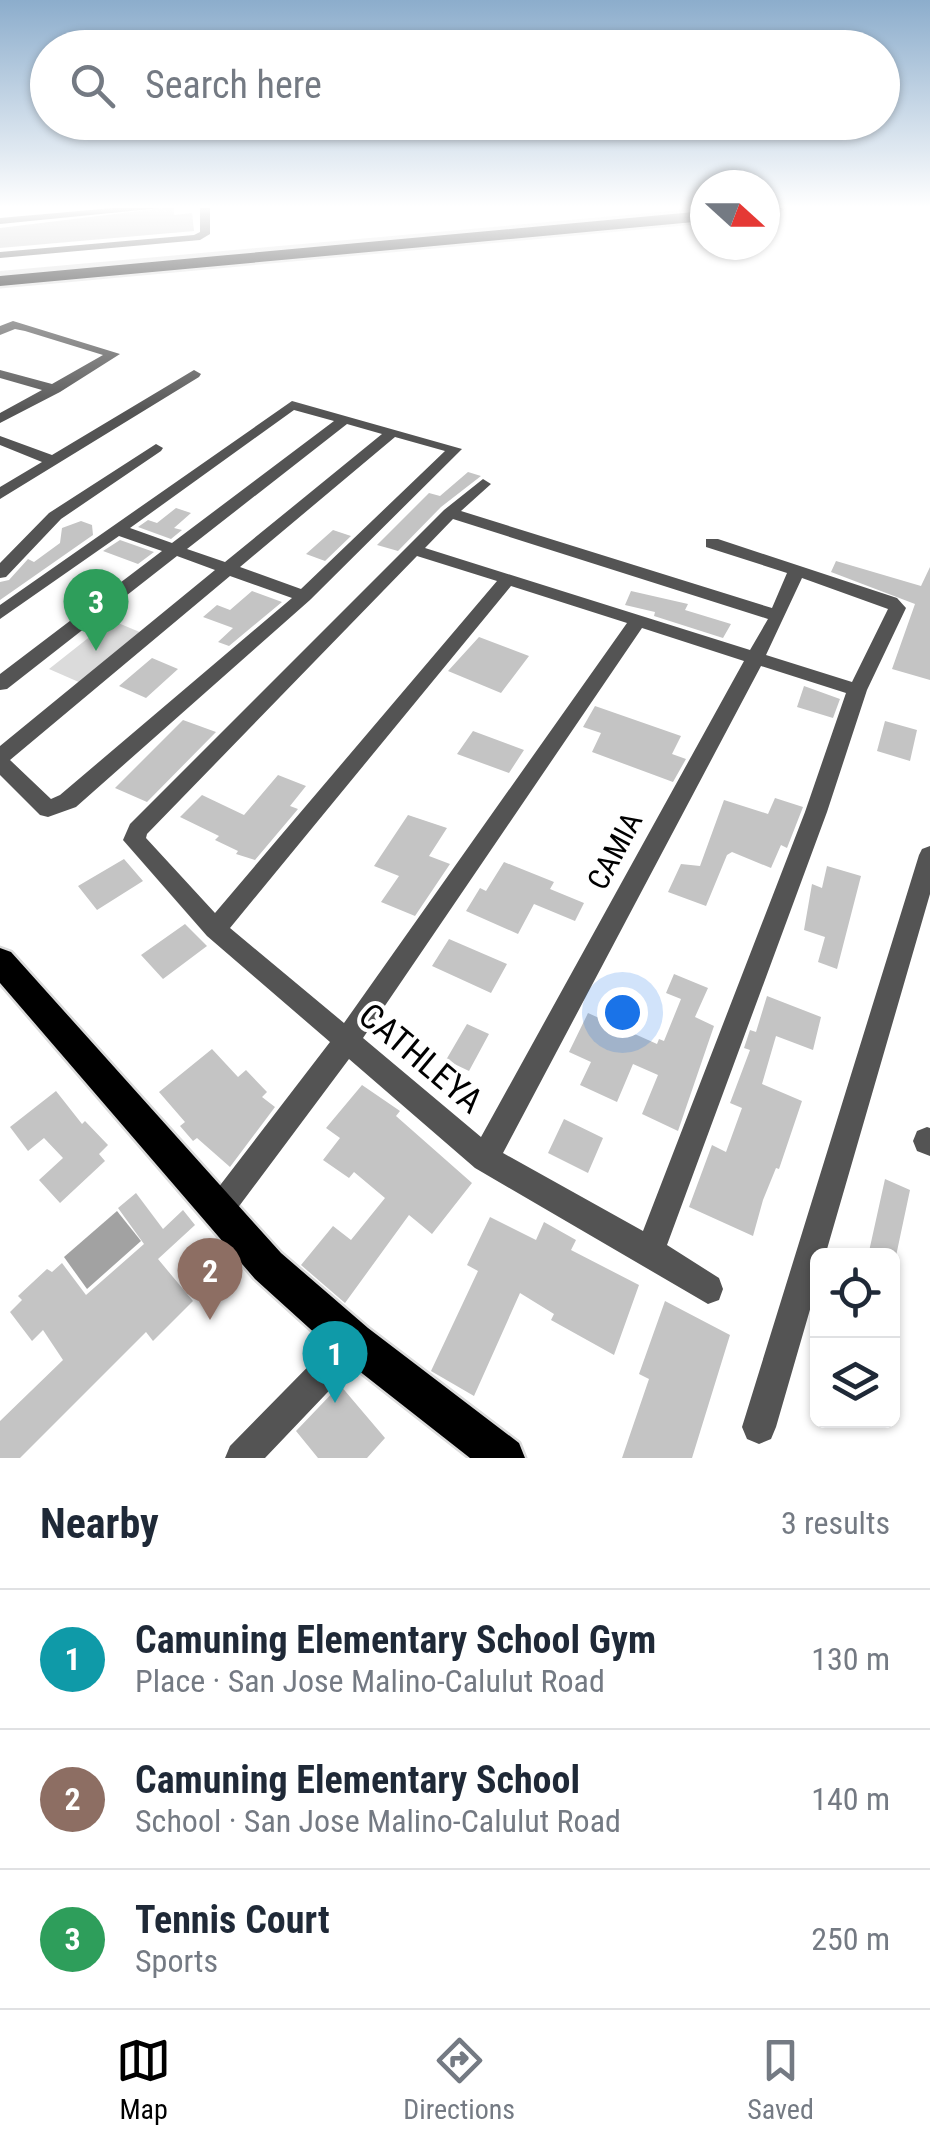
<!DOCTYPE html>
<meta charset="utf-8">
<style>
:root{--surface:#fff;--page:#f6f6f7;--text:#1f2937;--muted:#747a83;--line:#e0e1e3;--accent:#000}
body{margin:0;font-family:"Roboto Condensed",sans-serif;background:var(--page);color:var(--text)}
.controls{position:absolute;right:30px;bottom:30px;display:grid;overflow:hidden;border-radius:15px;box-shadow:0 2px 8px #0004}
.controls button{width:90px;height:90px;display:grid;place-items:center;padding:0;border:0;border-bottom:2px solid var(--line);background:var(--surface);color:var(--text);font:50px sans-serif}
.compass{position:absolute;left:690px;top:170px;width:90px;height:90px;border-radius:50%;background:var(--surface);box-shadow:0 2px 8px #0004;rotate:111deg}
.you{position:absolute;left:622px;top:1012px;width:35px;height:35px;margin:-25px;border:8px solid #fff;border-radius:50%;background:#1a73e8;box-shadow:0 0 0 15px #1a73e833}
.badge{display:grid;place-items:center;width:65px;height:65px;border-radius:50%;background:var(--accent);color:#fff;font-size:32px;font-weight:700}
.pin{position:absolute;translate:-50% -82px;filter:drop-shadow(0 2px 5px #0008)}
.pin::after{content:'';position:absolute;top:52px;width:35px;height:30px;background:inherit;clip-path:polygon(0 0,100% 0,50% 100%)}
.list{margin:0;padding:0;list-style:none}
h2{display:flex;justify-content:space-between;align-items:center;height:130px;margin:0;padding:0 40px;font-size:42px}
h2 small{font-size:32px;font-weight:400;color:var(--muted)}
.list li{display:grid;grid-template-columns:65px 1fr auto;gap:30px;align-items:center;box-sizing:border-box;height:140px;padding:0 40px;border-top:2px solid var(--line)}
.list b{display:block;font-size:38px;white-space:nowrap}
.list p{margin:0;font-size:32px;white-space:nowrap;color:var(--muted)}
.list em{font-size:32px;font-style:normal;color:var(--muted)}
.icon{flex:none;width:55px;height:55px;fill:none;stroke:currentColor;stroke-width:2;stroke-linecap:round;stroke-linejoin:round}
.map{position:relative;flex:none;width:930px;height:1458px;overflow:hidden}
.search{position:absolute;background:var(--surface);box-shadow:0 2px 8px #0004;left:30px;right:30px;top:30px;height:110px;display:flex;align-items:center;gap:25px;box-sizing:border-box;padding:0 35px;border-radius:55px;color:var(--muted);font-size:38px}
.sheet{height:550px;background:var(--surface)}
nav{display:flex;justify-content:space-around;align-items:center;box-sizing:border-box;height:140px;border-top:2px solid var(--line);background:var(--surface);font-size:28px;color:var(--muted)}
nav a{display:grid;justify-items:center;gap:5px}
nav .on{color:var(--accent)}
.map>svg:first-child{display:block}
.green{fill:#dbdbdb}
.water{fill:#a2a2a2}
.building{fill:#c4c4c4}
.lines{fill:none;stroke-linecap:round;stroke-linejoin:round}
.major-casing{stroke:#dbdbdb;stroke-width:5}
.highway-casing{stroke:#dbdbdb;stroke-width:5}
.minor{fill:#545454;fill-rule:evenodd}
.major{fill:#000;fill-rule:evenodd}
.highway{fill:#000;fill-rule:evenodd}
.labels{text-anchor:middle;stroke-width:8;stroke-linejoin:round;paint-order:stroke}
.street-label{font-size:30px;fill:#000;stroke:#fff}
.near-street-label{font-size:35px;fill:#000;stroke:#fff}
</style>
<div class="map">
<svg width="930" height="1458" viewBox="0 0 930 1458">
<rect width="100%" height="100%" fill="#fff"/>
<!-- green -->
<path class="green" d="M705 208V214L0 279V271Z
M111 620 142 633 81 683 49 669Z"/>
<!-- water -->
<path class="water" d="M117 1211 141 1241 87 1289 64 1257Z"/>
<!-- building -->
<path class="building" d="M164 208H174V215L192 213 194 231 0 248V228Z
M468 472 481 476 441 507 398 551 377 545 429 493 440 496Z
M176 508 191 513 174 528 182 530 171 539 138 527 148 520 157 523Z
M81 521 92 525 93 535 0 600V582L9 580 28 559 34 562 60 543 62 528Z
M333 530 351 536 325 561 306 554Z
M120 540 154 552 138 564 103 551Z
M836 561 921 586 930 567V680L892 669 915 604 831 572Z
M252 591 282 602 229 646 218 642 233 628 203 617 217 605 230 610Z
M631 591 688 604 685 610 731 624 723 638 654 616 655 612 625 605Z
M479 637 529 656 501 693 448 671Z
M152 658 178 669 146 698 119 686Z
M804 686 840 699 833 718 797 707Z
M595 706 681 736 672 754 686 759 673 782 592 752 601 733 583 727Z
M183 720 216 732 147 802 115 788Z
M885 721 917 730 910 761 877 751Z
M473 731 524 750 509 773 457 754Z
M278 775 306 786 290 806 298 809 255 860 236 854 238 851 215 840 219 836 180 817 202 795 244 815Z
M775 798 803 807 787 848 781 845 771 868 732 852 727 855 706 906 668 892 681 864 700 866 724 800 768 814Z
M408 815 447 828 429 856 450 864 415 916 381 902 399 876 374 866Z
M124 859 143 881 97 910 78 886Z
M504 862 554 882 550 889 584 903 575 921 534 904 518 934 466 911 480 888 486 891Z
M827 866 861 876 837 969 818 962 825 937 804 930 812 884 822 888Z
M185 924 207 946 163 979 141 955Z
M449 939 507 964 491 993 432 966Z
M674 974 708 988 695 1017 714 1026 678 1131 642 1114 658 1075 633 1064 617 1102 580 1085 591 1062 569 1052 588 1013 657 1044 659 1039 664 1041 681 999 666 993Z
M767 996 821 1017 813 1050 776 1036 762 1084 802 1101 779 1169 776 1168 763 1200 753 1236 689 1207 712 1145 726 1152 742 1108 730 1103 750 1050 744 1048 750 1030 756 1032Z
M467 1024 489 1034 469 1071 446 1060Z
M212 1049 238 1077 246 1070 267 1092 262 1097 275 1107 230 1167 197 1138 193 1141 180 1126 185 1122 159 1092Z
M362 1085 400 1111 396 1116 472 1183 432 1234 409 1215 345 1303 301 1265 333 1226 351 1240 385 1198 354 1172 349 1178 323 1160 340 1138 326 1128Z
M56 1091 82 1124 85 1121 108 1145 99 1154 105 1161 60 1203 39 1180 63 1158 44 1138 28 1151 10 1127Z
M564 1119 603 1138 588 1173 548 1153Z
M885 1179 910 1190 896 1256H868Z
M136 1193 163 1229 183 1210 195 1225 158 1259 193 1301 153 1341 146 1332 20 1458H0V1421L63 1360 43 1330 32 1341 10 1312 22 1300 18 1296 47 1269 52 1272 62 1263 86 1295 144 1244 118 1208Z
M490 1217 536 1240 544 1222 576 1240 571 1250 639 1285 614 1355 551 1320 554 1314 520 1293 474 1396 431 1371 478 1271 467 1265Z
M665 1301 730 1335 692 1458H622L649 1379 639 1374Z
M340 1385 385 1438 367 1458H318L296 1431Z"/>
<g class="lines">
<defs>
<path id="major" d="M0 948 11 952 281 1253 368 1328 519 1443 525 1458H470L340 1356 255 1279 0 983Z"/>
<path id="highway" d="M765 208H783L765 215Z
M705 211V221L0 286V276Z"/>
</defs>
<!-- major casing -->
<use href="#major" class="major-casing"/>
<!-- highway casing -->
<use href="#highway" class="highway-casing"/>
<!-- minor -->
<path class="minor" d="M113 208H161L0 224V218Z
M200 208H210V234L200 240 0 258V252L194 235 200 232Z
M13 321 120 354 60 392 0 423V413L42 390 0 378V370L52 384 103 355 25 331 15 329 0 335V326Z
M194 370 201 374 199 377 0 499V487L42 462 0 445V436L52 455Z
M292 401 462 449 310 600 76 807 48 817 40 815 0 775V746L215 570 177 556 7 689 0 690V674L162 551 119 536 0 619V605ZM294 410 334 421 172 543 130 528ZM347 424 382 434 225 562 187 549ZM395 437 445 451 301 589 240 567ZM230 576 292 598 60 795 51 799 10 760Z
M156 444 163 448 161 451 61 519 6 577 0 578V563L49 513Z
M483 479 491 484 461 511 772 608 787 573 706 547V539H718L897 598 906 608 867 690 827 812 667 1245 719 1278 723 1289 719 1300 708 1304 475 1168 349 1059 228 1221 218 1226 208 1221 203 1211 208 1201 330 1042 207 936 123 840 130 824 444 510ZM453 519 768 619 750 650 425 548ZM417 556 497 581 215 913 146 838 147 834ZM802 578 888 609 852 682 766 655ZM511 586 627 623 344 1023 230 928ZM642 628 744 661 481 1137 363 1038ZM761 666 846 693 805 812 643 1231 503 1153Z
M930 846V894L825 1256H818V1282L776 1427 771 1439 759 1444 747 1439 742 1427 919 855 922 849Z
M927 1127 930 1128V1156L917 1151 913 1141 917 1131Z
M354 1326 365 1331 370 1342 365 1353 265 1458H225L230 1446 343 1331Z"/>
<!-- major -->
<use href="#major" class="major"/>
<!-- highway -->
<use href="#highway" class="highway"/>
</g>
<!-- sky -->
<linearGradient id="sky" x2="0" y2="1"><stop stop-color="#8cadcc"/><stop offset="0.5" stop-color="#fff"/><stop offset="1" stop-color="#fff" stop-opacity="0"/></linearGradient>
<rect width="930" height="413" fill="url(#sky)"/>
<g class="labels">
<!-- street labels -->
<g class="street-label">
<text transform="translate(615 851) rotate(-62)" y="10">CAMIA</text>
</g>
<!-- near-street labels -->
<g class="near-street-label">
<text transform="translate(421 1058) rotate(40)" y="12">CATHLEYA</text>
</g>
</g>
</svg>
<div class="controls">
<button><svg class="icon" aria-label="locate" viewBox="0 0 24 24"><circle cx="12" cy="12" r="6"/><path d="M12 2v4M12 18v4M2 12h4M18 12h4"/></svg></button>
<button><svg class="icon" aria-label="layers" viewBox="0 0 24 24"><path d="M12 4l9 5-9 5-9-5zM3 14l9 5 9-5"/></svg></button>
</div>
<svg class="compass" viewBox="-18 -18 36 36"><path d="M0-13l5 13h-10z" fill="#e53935"/><path d="M0 13l5-13h-10z" fill="#747a83"/></svg>
<div class="you"></div>
<div class="pin badge" style="left:335px;top:1403px;background:#0f9aa8">1</div>
<div class="pin badge" style="left:210px;top:1320px;background:#8d6e63">2</div>
<div class="pin badge" style="left:96px;top:651px;background:#2e9e5b">3</div>
<div class="search"><svg class="icon" aria-label="search" viewBox="0 0 24 24"><circle cx="10" cy="10" r="6"/><path d="M15 15l6 6"/></svg>Search here</div>
</div>
<section class="sheet">
<h2>Nearby<small>3 results</small></h2>
<ul class="list">
<li><span class="badge" style="background:#0f9aa8">1</span><div><b>Camuning Elementary School Gym</b><p>Place · San Jose Malino-Calulut Road</p></div><em>130 m</em></li>
<li><span class="badge" style="background:#8d6e63">2</span><div><b>Camuning Elementary School</b><p>School · San Jose Malino-Calulut Road</p></div><em>140 m</em></li>
<li><span class="badge" style="background:#2e9e5b">3</span><div><b>Tennis Court</b><p>Sports</p></div><em>250 m</em></li>
</ul>
</section>
<nav>
<a class="on"><svg class="icon" aria-label="map" viewBox="0 0 24 24"><path d="M3 6l6-2 6 2 6-2v14l-6 2-6-2-6 2zM9 4v14M15 6v14"/></svg>Map</a>
<a><svg class="icon" aria-label="directions" viewBox="0 0 24 24"><path d="M12 3l9 9-9 9-9-9zM9 14v-3h6M13 9l2 2-2 2"/></svg>Directions</a>
<a><svg class="icon" aria-label="saved" viewBox="0 0 24 24"><path d="M7 4h10v16l-5-4-5 4z"/></svg>Saved</a>
</nav>
